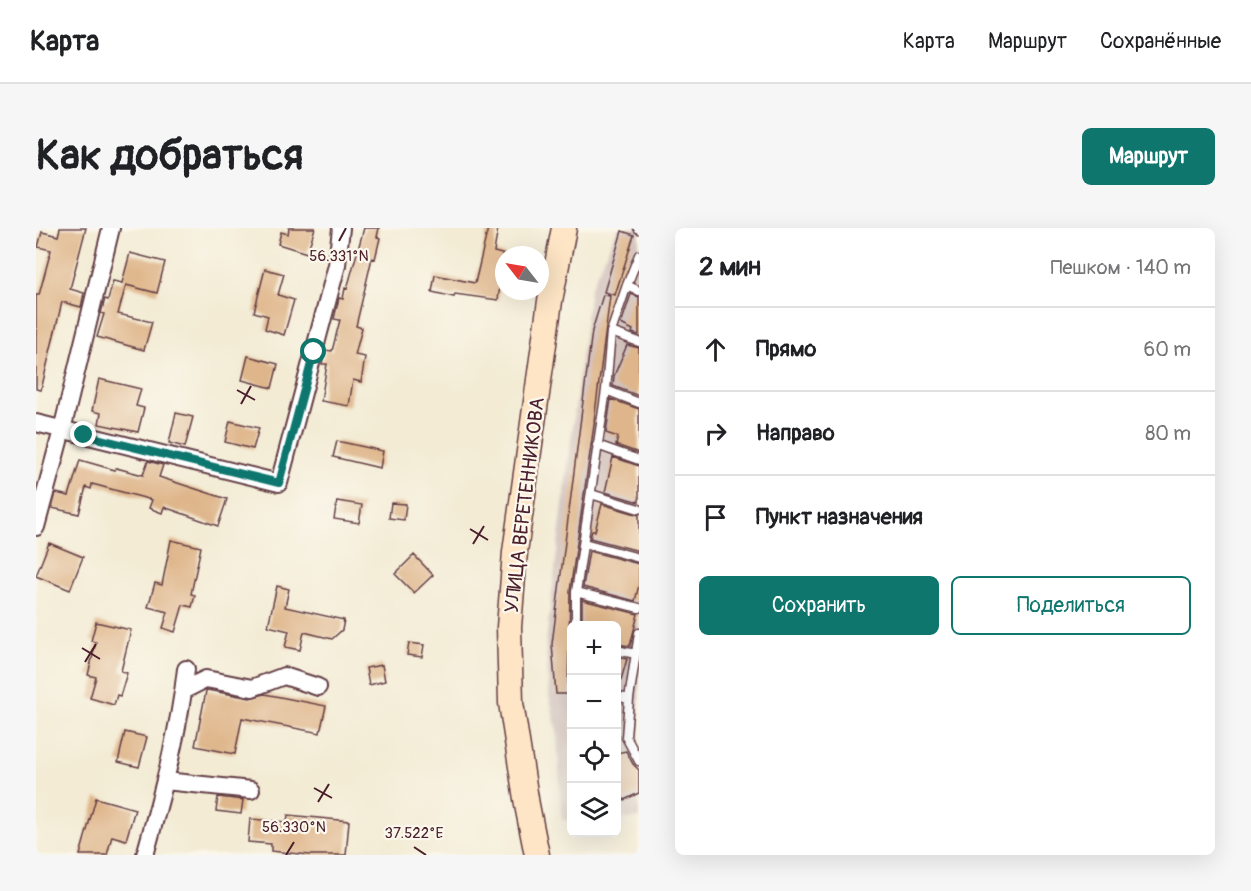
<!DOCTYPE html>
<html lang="ru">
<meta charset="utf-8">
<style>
:root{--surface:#fff;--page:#f6f6f6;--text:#202124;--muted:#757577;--line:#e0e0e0;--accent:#0f766e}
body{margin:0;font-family:Pangolin,sans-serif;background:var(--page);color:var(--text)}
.controls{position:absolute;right:18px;bottom:18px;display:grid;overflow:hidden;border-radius:9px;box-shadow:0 6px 24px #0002}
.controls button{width:54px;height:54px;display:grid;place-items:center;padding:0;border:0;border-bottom:2px solid var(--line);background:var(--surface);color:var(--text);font:30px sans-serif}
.compass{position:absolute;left:459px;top:18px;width:54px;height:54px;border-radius:50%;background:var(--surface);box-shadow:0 6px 24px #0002;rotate:301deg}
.stop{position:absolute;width:18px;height:18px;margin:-14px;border:4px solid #0f766e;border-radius:50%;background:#fff}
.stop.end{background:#0f766e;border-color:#fff;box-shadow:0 2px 6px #0008}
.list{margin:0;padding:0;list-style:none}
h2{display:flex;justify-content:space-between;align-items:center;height:78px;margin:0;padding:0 24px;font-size:26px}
h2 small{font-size:20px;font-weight:400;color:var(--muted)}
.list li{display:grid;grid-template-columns:39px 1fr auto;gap:18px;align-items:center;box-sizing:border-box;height:84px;padding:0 24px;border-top:2px solid var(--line)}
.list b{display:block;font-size:22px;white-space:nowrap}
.list em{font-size:20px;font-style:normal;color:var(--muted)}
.actions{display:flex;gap:12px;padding:18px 24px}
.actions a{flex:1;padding:14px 0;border:2px solid var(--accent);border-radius:9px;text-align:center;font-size:21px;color:var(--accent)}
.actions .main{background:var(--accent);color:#fff}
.icon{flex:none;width:33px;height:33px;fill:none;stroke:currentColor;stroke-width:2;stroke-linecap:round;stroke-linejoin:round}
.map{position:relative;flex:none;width:603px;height:627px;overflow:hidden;border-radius:9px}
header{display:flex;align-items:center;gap:36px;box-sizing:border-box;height:84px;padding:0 30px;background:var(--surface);border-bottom:2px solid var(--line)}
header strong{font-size:28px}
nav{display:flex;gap:33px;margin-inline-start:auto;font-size:21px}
.intro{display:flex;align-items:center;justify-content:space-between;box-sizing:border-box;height:144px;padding:0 36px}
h1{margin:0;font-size:42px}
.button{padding:15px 27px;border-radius:9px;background:var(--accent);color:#fff;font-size:21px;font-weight:700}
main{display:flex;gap:36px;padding:0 36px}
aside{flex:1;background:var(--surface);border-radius:9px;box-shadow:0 6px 24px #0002}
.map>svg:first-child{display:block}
.industrial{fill:#d0c0bb}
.building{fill:#dfb68b}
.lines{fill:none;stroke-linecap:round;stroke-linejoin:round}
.service-casing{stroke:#633e44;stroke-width:11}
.minor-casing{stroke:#633e44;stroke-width:20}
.secondary-casing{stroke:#633e44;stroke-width:27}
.service{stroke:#fff;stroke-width:8}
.minor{stroke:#fff;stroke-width:16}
.secondary{stroke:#fde5c5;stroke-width:24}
.route{stroke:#0f766e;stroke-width:8}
.ticks{fill:none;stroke:#4a1f2b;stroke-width:2}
.labels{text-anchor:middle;stroke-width:4.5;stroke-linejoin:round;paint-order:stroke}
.street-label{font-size:20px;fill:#4a1f2b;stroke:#fbf7ec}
.ticks-label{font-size:15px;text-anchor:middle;fill:#4a1f2b;stroke:#fbf7ec;stroke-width:4.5;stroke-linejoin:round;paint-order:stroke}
</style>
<header>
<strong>Карта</strong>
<nav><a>Карта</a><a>Маршрут</a><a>Сохранённые</a></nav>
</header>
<div class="intro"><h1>Как добраться</h1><a class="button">Маршрут</a></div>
<main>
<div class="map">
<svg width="603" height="627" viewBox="0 0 603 627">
<rect width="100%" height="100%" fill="#fbf7ec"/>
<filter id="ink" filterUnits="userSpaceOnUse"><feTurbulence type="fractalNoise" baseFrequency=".0167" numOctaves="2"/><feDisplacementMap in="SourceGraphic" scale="12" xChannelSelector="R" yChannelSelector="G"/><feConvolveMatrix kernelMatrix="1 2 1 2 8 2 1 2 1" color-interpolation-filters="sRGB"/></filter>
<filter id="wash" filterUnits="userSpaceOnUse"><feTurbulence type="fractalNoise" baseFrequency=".008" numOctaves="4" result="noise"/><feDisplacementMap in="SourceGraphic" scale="24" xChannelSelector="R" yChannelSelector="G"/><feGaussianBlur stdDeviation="1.35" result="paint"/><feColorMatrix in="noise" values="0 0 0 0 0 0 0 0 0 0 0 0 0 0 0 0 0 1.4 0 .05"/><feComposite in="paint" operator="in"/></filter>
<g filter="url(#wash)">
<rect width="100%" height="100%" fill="#f3ebd4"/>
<!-- industrial -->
<path class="industrial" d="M582 0H603V590L581 591 580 398H536V592H526L521 503 513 468 510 414 554 61Z"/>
<g id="blocks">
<!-- building -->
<path class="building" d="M24 0H50L34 61 48 65 45 79 26 74 5 162 0 161V67H3L15 22 2 19 6 4 22 8Z
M253 0H279L271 25 242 16 245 4 252 6Z
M328 0H343L341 9 344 10 339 31 336 30 320 98 326 100 319 127 329 129 325 154 317 152 313 178 285 173 291 136H286L289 122 296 123 304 92 298 91 303 70 307 71 309 60 311 61Z
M452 0H462L458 24 470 27H468L462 72 419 66 418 69 396 64 399 47 439 55Z
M586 3 598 7 579 67 568 64Z
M94 25 129 34 121 65 90 57 82 86 116 94 108 122 61 109 68 86 65 85 69 71 72 72 77 53 86 55Z
M229 41 248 46 242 67 258 72 248 107 229 101 232 88 218 84Z
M595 66 603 69V107L596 105 597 102 585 96Z
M567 67 574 68 558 193 559 190 534 363 532 466H520L516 416 556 103Z
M591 117 603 120V168L577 158 578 148Z
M212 128 242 136 236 160 206 152Z
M63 151 105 161 100 178 108 180 102 204 63 196 65 185 56 183Z
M575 171 603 181V225L580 217 582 209 570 205Z
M140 185 157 189 149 219 133 215Z
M194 193 223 200 217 221 189 214Z
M301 213 347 223 344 240 297 229Z
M577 229 603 238V274L569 264Z
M44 232 79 242 80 240 107 247 112 233 127 237 123 249 191 271 182 298 128 279 126 285 113 280 116 272 56 256 55 261 50 259 43 286 16 280 20 265 33 268Z
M301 273 326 277 323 295 298 291Z
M355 275 370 276 368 292 353 290Z
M566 276 603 287V323L554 310 556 303H559Z
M135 312 165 319 155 366 159 367 156 379 147 377 139 404 127 400 132 384 112 379 119 355 126 357Z
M13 315 47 329 34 362 0 348Z
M553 323 603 336V357L599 373 547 359Z
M378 327 397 347 378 365 359 346Z
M241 358 253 361 249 379 308 392 306 402 296 411 268 404 264 422 249 419 253 403 232 398Z
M546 372 602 386 594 418 580 416V398H546Z
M60 394 95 402 85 443 91 445 84 468 81 467 78 477 54 470 60 449 52 447 60 414 55 413Z
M373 415 388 417 386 429 371 427Z
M580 429 591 431 585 452H580Z
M346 437 349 453 333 457 330 440Z
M171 462 214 470 229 466 290 478 284 505 206 490 199 526 159 518 170 463Z
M89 504 111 509 103 539 82 534Z
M590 523 597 536 603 542V565L588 572 580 555V525Z
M182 569 207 572 205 586 180 583Z
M60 570 99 581 90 612 76 608 71 627H44Z
M252 587 313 593 310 627H274L235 623V616L212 614 214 591 251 594Z"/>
</g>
</g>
<g filter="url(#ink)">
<use href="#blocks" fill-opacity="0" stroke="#633e44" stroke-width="1.5"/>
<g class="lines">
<defs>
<path id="service" d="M602 0 603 1
M591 57 603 63
M575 104 603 114
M570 162 603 175
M561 217 603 232
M555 266 603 281
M548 315 603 330
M540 364 603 380
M540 398V364L570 162 575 104 591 57 603 27
M603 405 593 471 590 509 603 533
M580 422 600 426
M580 468 593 471"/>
<path id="minor" d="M0 195 243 255 301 37 305 0
M0 299 26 202 75 0
M148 462 170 451 216 460 248 448 282 459
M129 553 215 562
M109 627C126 566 143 504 150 441"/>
<path id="secondary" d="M501 627 491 577 475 475 473 399 479 324 514 73 528 0"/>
</defs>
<!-- service casing -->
<use href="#service" class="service-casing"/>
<!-- minor casing -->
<use href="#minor" class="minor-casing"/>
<!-- secondary casing -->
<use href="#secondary" class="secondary-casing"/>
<!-- service -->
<use href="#service" class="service"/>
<!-- minor -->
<use href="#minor" class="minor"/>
<!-- secondary -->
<use href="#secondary" class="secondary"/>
</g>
</g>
<g class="lines" filter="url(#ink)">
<!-- route -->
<path class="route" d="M48 207 243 255 278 124"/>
</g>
<!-- ticks -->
<path class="ticks" d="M303 13 310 0M201 162 219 172M205 176 215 158M434 301 452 312M437 316 448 298M46 420 64 431M49 434 60 416M278 560 296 570M282 574 293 556M378 619 390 627M250 627 258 614"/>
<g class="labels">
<!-- street labels -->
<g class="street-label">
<text transform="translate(488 277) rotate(-83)" y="7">УЛИЦА ВЕРЕТЕННИКОВА</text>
</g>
</g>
<g class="ticks-label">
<text x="303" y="33">56.331°N</text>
<text x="258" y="604">56.330°N</text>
<text x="378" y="610">37.522°E</text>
</g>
</svg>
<div class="controls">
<button>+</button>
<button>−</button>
<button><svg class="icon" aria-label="locate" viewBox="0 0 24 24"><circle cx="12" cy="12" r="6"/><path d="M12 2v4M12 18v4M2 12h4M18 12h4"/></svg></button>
<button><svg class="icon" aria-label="layers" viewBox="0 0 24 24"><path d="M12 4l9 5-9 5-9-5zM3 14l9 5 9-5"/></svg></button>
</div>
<svg class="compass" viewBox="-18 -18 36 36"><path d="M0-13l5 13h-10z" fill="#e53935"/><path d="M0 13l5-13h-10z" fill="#757577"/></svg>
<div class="stop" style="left:278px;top:124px"></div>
<div class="stop end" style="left:48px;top:207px"></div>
</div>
<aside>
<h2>2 мин<small>Пешком · 140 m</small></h2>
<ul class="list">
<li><svg class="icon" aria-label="ahead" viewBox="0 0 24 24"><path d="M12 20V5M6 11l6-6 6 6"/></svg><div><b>Прямо</b></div><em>60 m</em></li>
<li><svg class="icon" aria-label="right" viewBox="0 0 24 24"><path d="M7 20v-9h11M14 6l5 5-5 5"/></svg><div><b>Направо</b></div><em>80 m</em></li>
<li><svg class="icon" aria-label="arrive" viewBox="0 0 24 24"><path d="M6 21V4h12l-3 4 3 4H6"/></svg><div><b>Пункт назначения</b></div></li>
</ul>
<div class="actions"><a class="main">Сохранить</a><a>Поделиться</a></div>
</aside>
</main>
